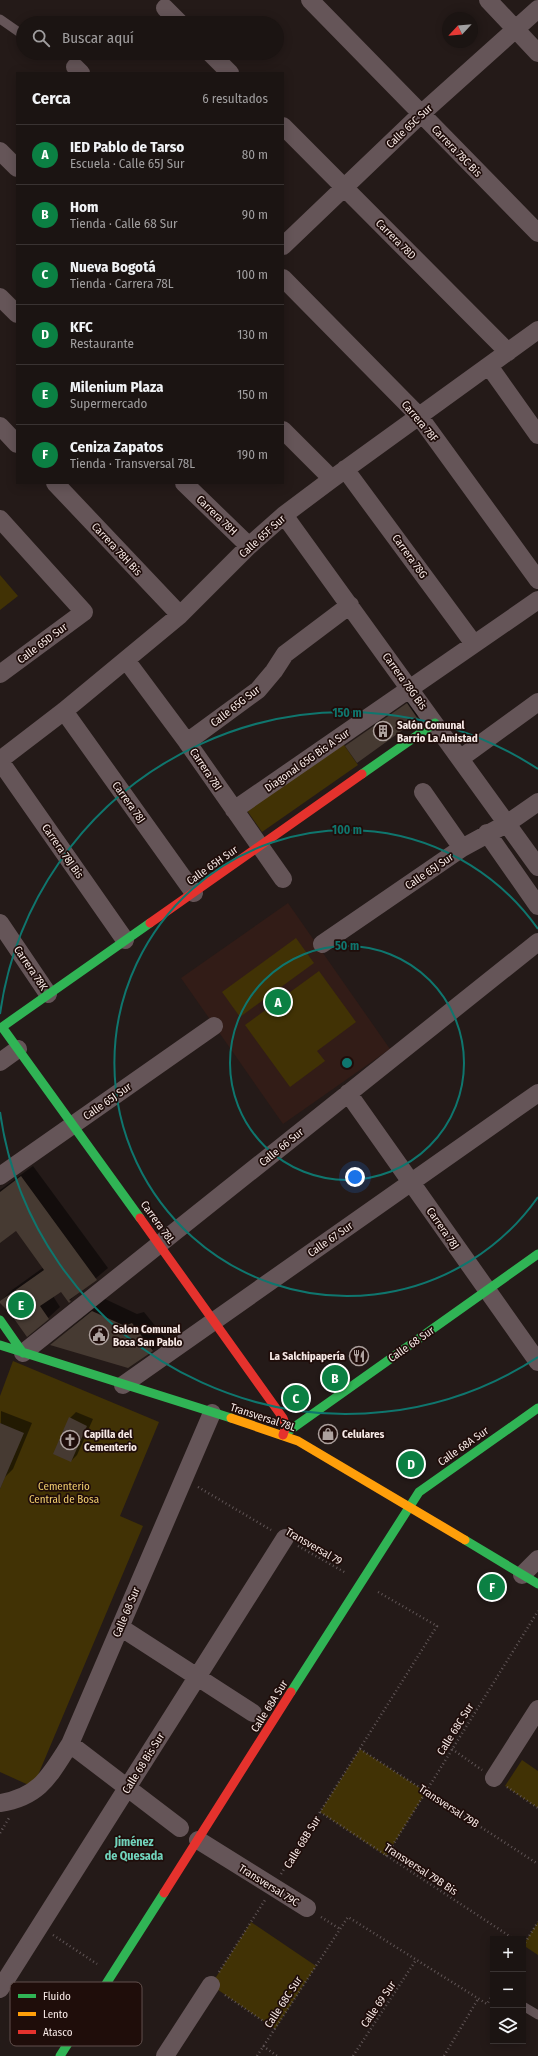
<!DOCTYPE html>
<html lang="es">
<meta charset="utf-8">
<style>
:root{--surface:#1b1412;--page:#241d1b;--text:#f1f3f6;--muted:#a09e9f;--line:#393332;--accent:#0b8043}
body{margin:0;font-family:"Fira Sans Condensed",sans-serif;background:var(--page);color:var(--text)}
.controls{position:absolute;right:12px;bottom:12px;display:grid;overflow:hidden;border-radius:0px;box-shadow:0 2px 10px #0003}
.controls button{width:36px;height:36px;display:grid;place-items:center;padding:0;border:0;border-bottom:1px solid var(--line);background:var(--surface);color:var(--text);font:20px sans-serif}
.compass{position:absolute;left:442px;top:12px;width:36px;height:36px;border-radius:50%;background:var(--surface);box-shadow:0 2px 10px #0003;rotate:244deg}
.you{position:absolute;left:355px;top:1177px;width:14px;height:14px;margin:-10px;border:3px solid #fff;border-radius:50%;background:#1a73e8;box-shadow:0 0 0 6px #1a73e833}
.badge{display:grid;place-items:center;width:26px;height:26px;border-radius:50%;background:var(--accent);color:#fff;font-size:13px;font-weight:700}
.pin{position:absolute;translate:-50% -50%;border:2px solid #fff;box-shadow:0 1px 4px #0006}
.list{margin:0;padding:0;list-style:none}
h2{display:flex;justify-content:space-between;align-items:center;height:52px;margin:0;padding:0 16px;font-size:17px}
h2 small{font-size:13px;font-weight:400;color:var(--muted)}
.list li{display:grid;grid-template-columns:26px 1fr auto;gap:12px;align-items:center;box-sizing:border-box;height:60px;padding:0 16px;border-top:1px solid var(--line)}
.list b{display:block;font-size:15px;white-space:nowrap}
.list p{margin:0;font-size:13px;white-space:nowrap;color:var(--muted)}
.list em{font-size:13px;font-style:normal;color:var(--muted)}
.icon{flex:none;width:22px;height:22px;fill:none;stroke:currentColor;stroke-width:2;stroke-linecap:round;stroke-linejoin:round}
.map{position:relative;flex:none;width:538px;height:2056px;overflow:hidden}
.search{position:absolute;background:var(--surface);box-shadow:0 2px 10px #0003;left:16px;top:16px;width:268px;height:44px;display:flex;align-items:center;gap:10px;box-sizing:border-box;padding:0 14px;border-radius:22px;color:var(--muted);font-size:15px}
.panel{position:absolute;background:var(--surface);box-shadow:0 2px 10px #0003;left:16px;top:72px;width:268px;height:412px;border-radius:0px}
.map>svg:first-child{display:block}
.built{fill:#321c17}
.green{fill:#413205}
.shadow{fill:#0007}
.building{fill:#463a32}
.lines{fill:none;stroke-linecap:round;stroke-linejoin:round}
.path{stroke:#615657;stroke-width:2.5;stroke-dasharray:1 3;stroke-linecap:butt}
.lane{stroke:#655558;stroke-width:9}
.street{stroke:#655558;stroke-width:18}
.fast{stroke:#30b455;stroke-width:9}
.slow{stroke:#ff9f0a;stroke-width:9}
.jam{stroke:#e5322d;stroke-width:9}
.ring{fill:none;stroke:#0f766e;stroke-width:2}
.labels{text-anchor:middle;stroke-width:3.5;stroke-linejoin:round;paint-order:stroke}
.street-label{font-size:11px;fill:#f7e9e6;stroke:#1f0d0a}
.poi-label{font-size:11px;font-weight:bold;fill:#f7e9e6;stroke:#1f0d0a;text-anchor:start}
.park-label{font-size:11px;fill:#f1ce6e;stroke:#1f0d0a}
.neighbourhood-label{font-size:12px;font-weight:bold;fill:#71d4bd;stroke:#1f0d0a}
.key{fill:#1f0d0a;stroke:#604f4c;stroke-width:1}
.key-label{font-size:11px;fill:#f7e9e6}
.centre{fill:#0f766e;stroke:#1f0d0a;stroke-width:2}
.ring-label{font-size:12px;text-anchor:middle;font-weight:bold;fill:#0f766e;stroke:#1f0d0a;stroke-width:3.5;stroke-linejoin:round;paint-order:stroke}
</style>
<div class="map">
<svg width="538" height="2056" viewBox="0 0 538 2056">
<rect width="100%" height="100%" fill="#241a18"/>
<!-- built -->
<path class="built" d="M288 903 390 1049 283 1124 181 978Z"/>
<!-- green -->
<path class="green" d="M0 575 18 596 0 610Z
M342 742 358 765 262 832 246 809Z
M296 938 314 963 240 1017 222 992Z
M319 971 356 1022 317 1051 325 1061 290 1087 245 1025Z
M13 1361 159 1422 120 1516 143 1526 33 1787 0 1772V1489L23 1433 0 1423V1396Z
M360 1749 426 1792 386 1856 320 1812Z
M522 1760 538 1771V1808L505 1786Z
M251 1922 316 1966 275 2029 211 1985Z
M538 1922V1955L523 1945Z"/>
<!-- shadow -->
<path class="shadow" d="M414 698 424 712 357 761 347 746Z
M33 1166 108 1268 69 1301 61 1290 53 1296 60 1307 48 1318 11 1312 0 1302 12 1290 44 1267 16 1230 0 1242V1190Z
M105 1299 137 1314 144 1312 165 1338 152 1350 128 1367 52 1344Z
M1 1411 32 1423 13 1469 4 1478 0 1477Z
M76 1412 93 1419 77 1455 71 1461 70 1418Z"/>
<!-- building -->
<path class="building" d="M407 703 418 719 357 763 345 746Z
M21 1176 97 1280 69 1300 71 1301 69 1303 61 1292 40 1306 49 1319 27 1337 10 1313 0 1303V1301L44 1270 16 1231 0 1243V1192Z
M92 1311 125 1326 132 1323 153 1351 128 1368 50 1345Z
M69 1417 87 1426 71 1462 53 1454Z
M0 1423 24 1433 0 1489Z"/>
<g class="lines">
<!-- path -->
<path class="path" d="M198 1487 271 1530
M298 1546 346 1573
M360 1749 538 1864
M452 1749 482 1770
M507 1787 538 1808
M320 1812 514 1939
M0 1833 9 1818
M386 1856 538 1611
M281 1874 437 1626 378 1592
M321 1917 340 1929
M53 1935 97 1964
M523 1946 538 1922
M219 1972 265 1900
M225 1995 275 2029
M263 2046 277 2056
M257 2056 348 1917 487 2004 493 1994
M353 2056 416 1960
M444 2056 478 1999"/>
<!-- lane -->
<path class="lane" d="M0 19 23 35
M523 2006 538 2015"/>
<!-- street -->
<path class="street" d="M310 0 538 233
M488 0 538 53
M165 8 180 23
M210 53 230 73
M75 67 81 73
M283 126 508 352
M0 151 17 168
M283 246 421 114 538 9
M283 278 419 416 538 580
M0 297 17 314
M489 366 538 435
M0 426 17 444
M283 430 332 479
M345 469 474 644
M55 483 180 615
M184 483 249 546
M284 515 538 867
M0 519 84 612 0 674
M126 660 187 742 283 879
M64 711 194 893
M187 742 258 690 274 671 285 654 350 605
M461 758 538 702
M0 760 64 711 180 615 249 546 284 515 332 479 538 330
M0 761 125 940
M423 792 462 848
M234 810 538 600
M487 833 538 906
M0 923 48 994
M322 944 462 848 508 823 538 802
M0 1062 18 1049
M348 1093 538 1362
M0 1176 214 1026
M23 1353 538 942
M123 1385 538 1093
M522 1575 538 1559
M120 1627 253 1713
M70 1744 180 1828
M494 1778 538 1709
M0 1803C40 1797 50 1775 70 1744L212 1413
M198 1840 307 1908
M0 1989 285 1538
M165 2056 211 1985"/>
<!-- fast -->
<path class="fast" d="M362 774 435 723
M140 1218 2 1027 150 923
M0 1320 23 1353
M0 1345 231 1418
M283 1435 538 1254
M465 1540 538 1584
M291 1692 419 1492 538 1408
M60 2056 164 1893"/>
<!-- slow -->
<path class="slow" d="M231 1418 298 1441 465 1540"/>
<!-- jam -->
<path class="jam" d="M150 923 362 774
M140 1218 283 1418 286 1426 283 1435
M164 1893 291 1692"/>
</g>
<!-- distance rings -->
<g class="ring">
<circle cx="347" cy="1063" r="117"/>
<path d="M538 1197A233 233 0 1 1 538 929"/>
<path d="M538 1357A350 350 0 0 1 0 1112M0 1014A350 350 0 0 1 538 769"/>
</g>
<!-- icons -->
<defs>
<symbol id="building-ring" viewBox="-11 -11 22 22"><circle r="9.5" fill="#1f0d0a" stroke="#ada19e" stroke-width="1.5"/><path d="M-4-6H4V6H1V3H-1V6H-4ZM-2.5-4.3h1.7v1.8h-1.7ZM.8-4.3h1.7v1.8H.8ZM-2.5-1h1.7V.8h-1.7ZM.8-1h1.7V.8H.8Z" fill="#ada19e"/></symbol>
<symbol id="civic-ring" viewBox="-11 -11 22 22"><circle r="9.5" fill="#1f0d0a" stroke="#ada19e" stroke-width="1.5"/><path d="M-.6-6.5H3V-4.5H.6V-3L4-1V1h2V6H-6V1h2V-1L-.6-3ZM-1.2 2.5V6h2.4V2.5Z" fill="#ada19e"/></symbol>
<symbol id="restaurant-ring" viewBox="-11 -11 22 22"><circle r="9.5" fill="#1f0d0a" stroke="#ada19e" stroke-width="1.5"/><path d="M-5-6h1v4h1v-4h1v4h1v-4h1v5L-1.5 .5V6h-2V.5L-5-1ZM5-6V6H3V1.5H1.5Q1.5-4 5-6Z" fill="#ada19e"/></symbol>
<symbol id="shop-ring" viewBox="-11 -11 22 22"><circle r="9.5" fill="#1f0d0a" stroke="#ada19e" stroke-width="1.5"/><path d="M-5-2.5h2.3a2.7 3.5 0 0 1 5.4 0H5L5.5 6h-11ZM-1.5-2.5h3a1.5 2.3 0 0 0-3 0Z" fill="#ada19e"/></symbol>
<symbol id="church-ring" viewBox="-11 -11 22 22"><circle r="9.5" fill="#1f0d0a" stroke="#ada19e" stroke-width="1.5"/><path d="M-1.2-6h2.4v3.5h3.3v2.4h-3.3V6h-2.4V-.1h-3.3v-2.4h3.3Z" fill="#ada19e"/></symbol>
</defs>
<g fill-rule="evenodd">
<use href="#building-ring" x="372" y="720" width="22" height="22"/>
<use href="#civic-ring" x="88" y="1324" width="22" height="22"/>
<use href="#restaurant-ring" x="348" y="1345" width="22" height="22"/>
<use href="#shop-ring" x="317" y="1423" width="22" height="22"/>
<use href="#church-ring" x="59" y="1429" width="22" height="22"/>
</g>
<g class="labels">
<!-- street labels -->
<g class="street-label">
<text transform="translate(409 126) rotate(-43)" y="4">Calle 65C Sur</text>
<text transform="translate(457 151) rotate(46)" y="4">Carrera 78C Bis</text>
<text transform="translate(396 239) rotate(45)" y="4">Carrera 78D</text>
<text transform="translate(420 421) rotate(50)" y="4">Carrera 78F</text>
<text transform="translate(217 515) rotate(44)" y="4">Carrera 78H</text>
<text transform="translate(262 536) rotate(-42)" y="4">Calle 65F Sur</text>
<text transform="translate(117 549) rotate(47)" y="4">Carrera 78H Bis</text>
<text transform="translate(410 556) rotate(54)" y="4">Carrera 78G</text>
<text transform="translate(42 643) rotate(-37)" y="4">Calle 65D Sur</text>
<text transform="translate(405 681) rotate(54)" y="4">Carrera 78G Bis</text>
<text transform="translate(235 706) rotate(-38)" y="4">Calle 65G Sur</text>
<text transform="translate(307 760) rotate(-35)" y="4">Diagonal 65G Bis A Sur</text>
<text transform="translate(206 769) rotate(56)" y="4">Carrera 78I</text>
<text transform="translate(129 802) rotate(54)" y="4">Carrera 78J</text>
<text transform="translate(63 851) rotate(55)" y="4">Carrera 78J Bis</text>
<text transform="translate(212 865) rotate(-35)" y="4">Calle 65H Sur</text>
<text transform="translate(429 871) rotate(-34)" y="4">Calle 65J Sur</text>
<text transform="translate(31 968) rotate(56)" y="4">Carrera 78K</text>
<text transform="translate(107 1101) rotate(-35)" y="4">Calle 65J Sur</text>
<text transform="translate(281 1147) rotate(-39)" y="4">Calle 66 Sur</text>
<text transform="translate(158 1222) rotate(54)" y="4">Carrera 78L</text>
<text transform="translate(443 1228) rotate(55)" y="4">Carrera 78J</text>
<text transform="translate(330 1239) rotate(-35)" y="4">Calle 67 Sur</text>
<text transform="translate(411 1344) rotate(-35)" y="4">Calle 68 Sur</text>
<text transform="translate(263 1417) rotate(18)" y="4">Transversal 78L</text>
<text transform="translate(463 1446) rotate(-35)" y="4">Calle 68A Sur</text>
<text transform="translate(314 1546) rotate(30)" y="4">Transversal 79</text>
<text transform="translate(126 1612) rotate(-67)" y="4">Calle 68 Sur</text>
<text transform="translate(269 1706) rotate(-58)" y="4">Calle 68A Sur</text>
<text transform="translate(455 1729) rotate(-58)" y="4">Calle 68C Sur</text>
<text transform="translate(143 1763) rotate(-58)" y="4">Calle 68 Bis Sur</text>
<text transform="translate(449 1806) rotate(33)" y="4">Transversal 79B</text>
<text transform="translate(302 1842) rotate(-58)" y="4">Calle 68B Sur</text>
<text transform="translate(421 1869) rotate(33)" y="4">Transversal 79B Bis</text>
<text transform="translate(269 1885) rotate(32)" y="4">Transversal 79C</text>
<text transform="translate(283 2002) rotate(-57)" y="4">Calle 68C Sur</text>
<text transform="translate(378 2004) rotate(-56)" y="4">Calle 69 Sur</text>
</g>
<!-- poi labels -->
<g class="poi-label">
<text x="397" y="729">Salón Comunal<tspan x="397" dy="13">Barrio La Amistad</tspan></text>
<text x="113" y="1333">Salon Comunal<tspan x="113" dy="13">Bosa San Pablo</tspan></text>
<text x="345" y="1360" text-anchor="end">La Salchipapería</text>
<text x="84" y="1438">Capilla del<tspan x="84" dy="13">Cementerio</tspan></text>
<text x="342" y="1438">Celulares</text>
</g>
<!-- park labels -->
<g class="park-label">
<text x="64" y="1490">Cementerio<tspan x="64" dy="13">Central de Bosa</tspan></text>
</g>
<!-- neighbourhood labels -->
<g class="neighbourhood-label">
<text x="134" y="1846">Jiménez<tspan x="134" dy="14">de Quesada</tspan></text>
</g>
</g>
<!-- legend -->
<rect x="10" y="1982" width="132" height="64" rx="6" class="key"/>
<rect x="18" y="1994" width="18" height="4" fill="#30b455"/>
<rect x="18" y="2012" width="18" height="4" fill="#ff9f0a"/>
<rect x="18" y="2030" width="18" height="4" fill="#e5322d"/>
<g class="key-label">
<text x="43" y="2000">Fluido</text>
<text x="43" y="2018">Lento</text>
<text x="43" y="2036">Atasco</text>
</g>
<circle cx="347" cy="1063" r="6" class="centre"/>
<g class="ring-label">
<text x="347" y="717">150 m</text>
<text x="347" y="834">100 m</text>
<text x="347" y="950">50 m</text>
</g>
</svg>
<div class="controls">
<button>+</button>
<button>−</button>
<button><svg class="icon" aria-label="layers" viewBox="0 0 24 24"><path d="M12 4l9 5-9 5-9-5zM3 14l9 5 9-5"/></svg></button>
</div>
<svg class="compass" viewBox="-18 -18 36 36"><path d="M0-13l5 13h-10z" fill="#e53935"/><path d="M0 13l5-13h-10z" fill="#a09e9f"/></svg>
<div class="you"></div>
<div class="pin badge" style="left:278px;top:1002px">A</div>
<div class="pin badge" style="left:335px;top:1378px">B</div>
<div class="pin badge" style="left:296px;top:1398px">C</div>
<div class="pin badge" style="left:411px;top:1464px">D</div>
<div class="pin badge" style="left:21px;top:1305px">E</div>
<div class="pin badge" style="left:492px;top:1587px">F</div>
<div class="search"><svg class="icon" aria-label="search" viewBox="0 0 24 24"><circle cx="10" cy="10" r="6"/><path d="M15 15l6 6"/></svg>Buscar aquí</div>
<section class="panel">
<h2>Cerca<small>6 resultados</small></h2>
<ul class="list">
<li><span class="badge">A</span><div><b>IED Pablo de Tarso</b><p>Escuela · Calle 65J Sur</p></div><em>80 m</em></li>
<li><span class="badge">B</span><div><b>Hom</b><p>Tienda · Calle 68 Sur</p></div><em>90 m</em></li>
<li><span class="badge">C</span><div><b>Nueva Bogotá</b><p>Tienda · Carrera 78L</p></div><em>100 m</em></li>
<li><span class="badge">D</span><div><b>KFC</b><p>Restaurante</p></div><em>130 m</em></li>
<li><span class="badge">E</span><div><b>Milenium Plaza</b><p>Supermercado</p></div><em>150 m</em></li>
<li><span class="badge">F</span><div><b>Ceniza Zapatos</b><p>Tienda · Transversal 78L</p></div><em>190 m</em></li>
</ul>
</section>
</div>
